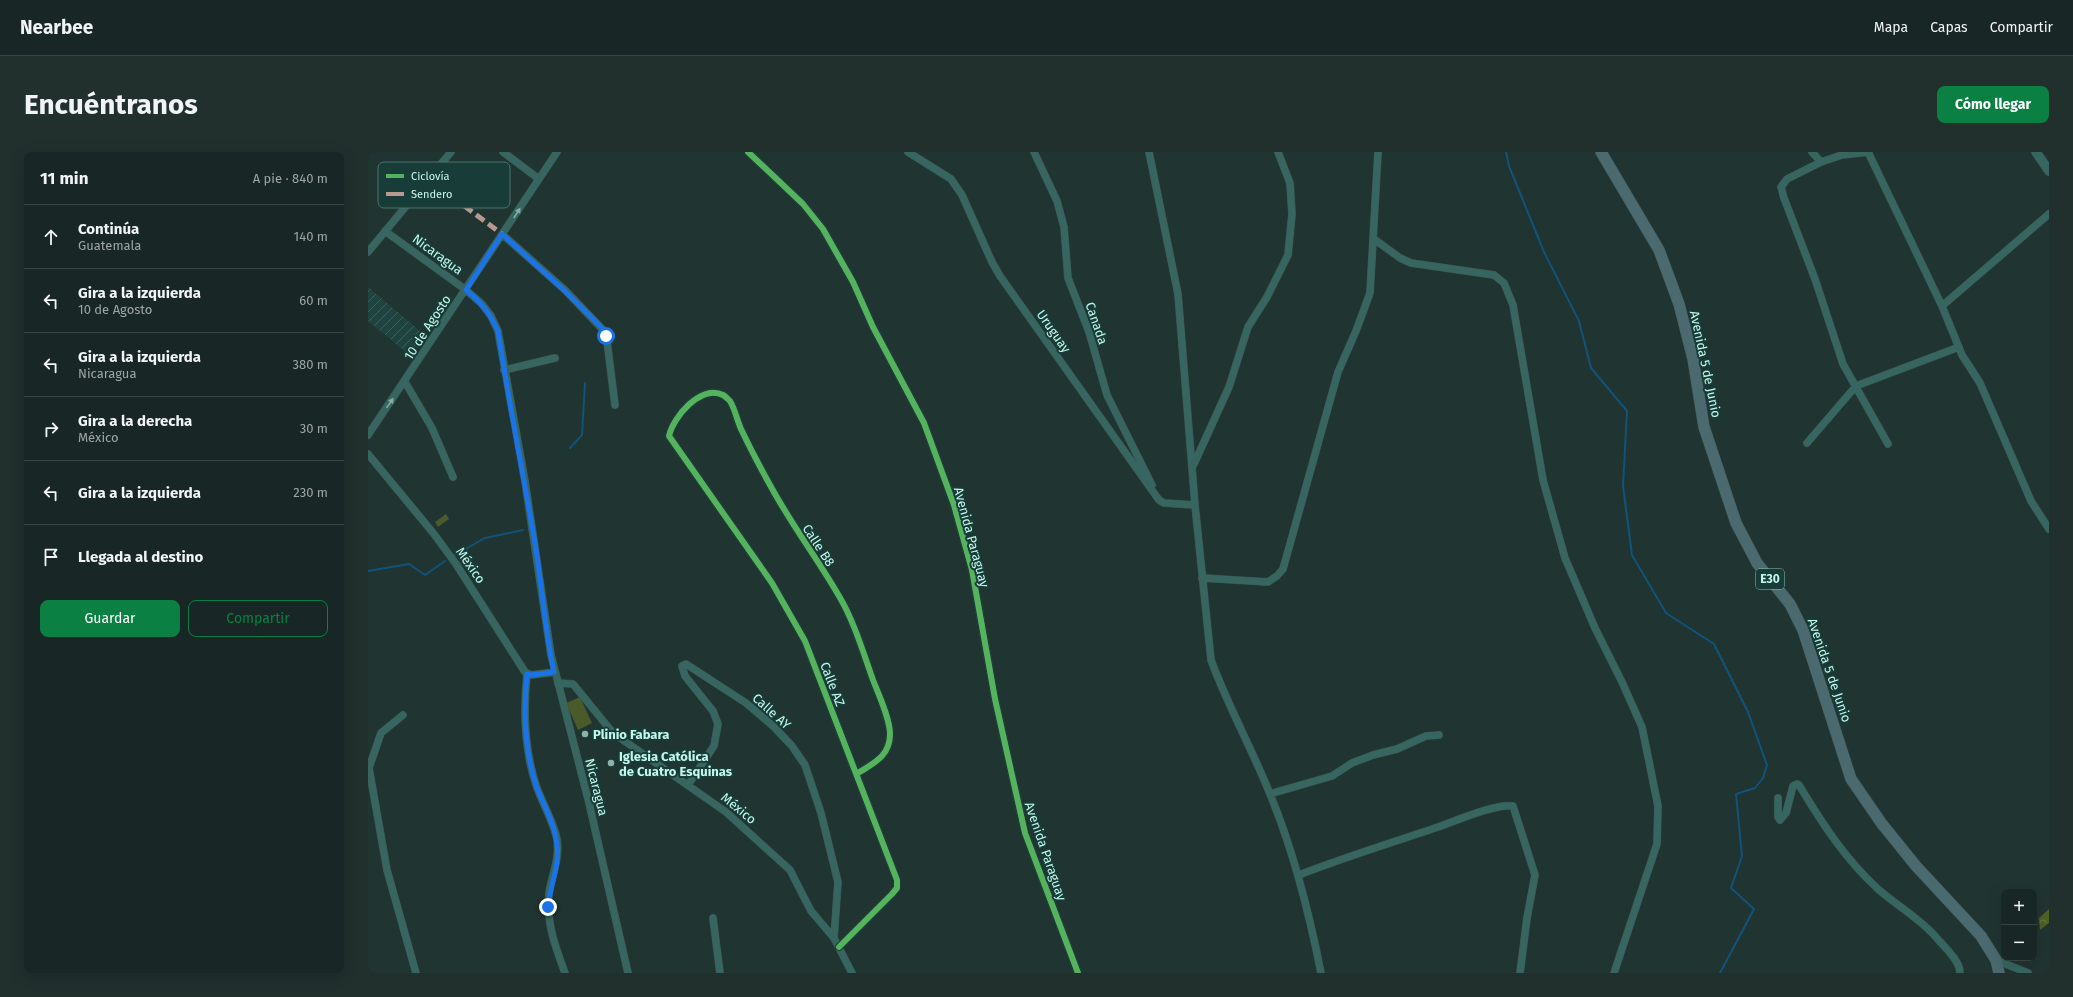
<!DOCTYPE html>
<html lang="es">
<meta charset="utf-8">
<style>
:root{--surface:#182725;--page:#212f2d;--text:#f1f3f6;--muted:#9fa5a7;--line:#364442;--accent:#0b8043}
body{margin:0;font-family:"Fira Sans",sans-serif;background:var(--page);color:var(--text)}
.controls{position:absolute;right:12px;bottom:12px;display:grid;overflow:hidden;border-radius:8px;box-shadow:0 4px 16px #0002}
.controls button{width:36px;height:36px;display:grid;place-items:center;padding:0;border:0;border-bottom:1px solid var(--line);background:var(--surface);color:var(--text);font:20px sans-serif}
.stop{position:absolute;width:12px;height:12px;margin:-9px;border:3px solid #1a73e8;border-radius:50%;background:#fff}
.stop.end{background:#1a73e8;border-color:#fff;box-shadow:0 1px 4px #0008}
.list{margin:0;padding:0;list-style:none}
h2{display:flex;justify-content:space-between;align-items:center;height:52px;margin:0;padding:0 16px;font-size:17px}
h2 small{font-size:13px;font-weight:400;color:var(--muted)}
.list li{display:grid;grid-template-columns:26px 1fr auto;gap:12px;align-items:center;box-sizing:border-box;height:64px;padding:0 16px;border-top:1px solid var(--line)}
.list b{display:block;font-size:15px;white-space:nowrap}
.list p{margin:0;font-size:13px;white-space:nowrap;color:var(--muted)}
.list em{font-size:13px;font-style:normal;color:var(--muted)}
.actions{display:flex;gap:8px;padding:12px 16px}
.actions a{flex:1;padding:9px 0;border:1px solid var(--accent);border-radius:8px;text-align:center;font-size:14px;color:var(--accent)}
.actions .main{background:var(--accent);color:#fff}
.icon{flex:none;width:22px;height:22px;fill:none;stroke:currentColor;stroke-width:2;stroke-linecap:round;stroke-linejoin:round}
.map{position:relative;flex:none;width:1681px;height:821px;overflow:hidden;border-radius:8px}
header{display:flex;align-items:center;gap:24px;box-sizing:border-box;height:56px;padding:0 20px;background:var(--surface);border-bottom:1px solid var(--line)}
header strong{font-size:19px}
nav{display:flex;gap:22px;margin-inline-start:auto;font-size:14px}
.intro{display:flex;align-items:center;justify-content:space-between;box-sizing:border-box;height:96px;padding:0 24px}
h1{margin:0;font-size:28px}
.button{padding:10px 18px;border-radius:8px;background:var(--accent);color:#fff;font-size:14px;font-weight:700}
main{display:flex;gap:24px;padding:0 24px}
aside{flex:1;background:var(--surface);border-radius:8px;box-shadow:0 4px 16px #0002}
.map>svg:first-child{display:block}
.industrial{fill:url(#industrial-furrows)}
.forest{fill:url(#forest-crowns)}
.pitch{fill:#4a5a2a}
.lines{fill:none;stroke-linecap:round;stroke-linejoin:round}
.stream{stroke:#11537a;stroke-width:2}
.street-casing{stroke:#3b534f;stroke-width:8}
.secondary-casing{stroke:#3b534f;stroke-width:10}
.primary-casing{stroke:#3b534f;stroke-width:12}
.street{stroke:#376660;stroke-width:7}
.secondary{stroke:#376660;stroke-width:9}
.primary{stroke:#4a6a70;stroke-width:11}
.quiet{stroke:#b69a8f;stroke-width:5;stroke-dasharray:10 5;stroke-linecap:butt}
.cycleway-casing{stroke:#183c37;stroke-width:8}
.cycleway{stroke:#56b35d;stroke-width:6}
.oneway{fill:#7eaea6}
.route{stroke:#1a73e8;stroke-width:5}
.poi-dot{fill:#8bb3ab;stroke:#183c37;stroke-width:1.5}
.labels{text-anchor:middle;stroke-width:4;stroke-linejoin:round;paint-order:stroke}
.shield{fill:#183c37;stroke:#90bfb6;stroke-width:1}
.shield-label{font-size:12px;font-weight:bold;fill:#c4f7ed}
.street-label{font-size:13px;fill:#c4f7ed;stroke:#183c37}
.poi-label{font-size:13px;font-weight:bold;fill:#c4f7ed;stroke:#183c37;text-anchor:start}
.key{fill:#183c37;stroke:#4c746e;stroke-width:1}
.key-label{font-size:11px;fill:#c4f7ed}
</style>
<header>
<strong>Nearbee</strong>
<nav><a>Mapa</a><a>Capas</a><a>Compartir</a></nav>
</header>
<div class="intro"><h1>Encuéntranos</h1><a class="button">Cómo llegar</a></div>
<main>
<aside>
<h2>11 min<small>A pie · 840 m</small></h2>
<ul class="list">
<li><svg class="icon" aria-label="ahead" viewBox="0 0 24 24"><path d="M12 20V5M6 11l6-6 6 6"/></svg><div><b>Continúa</b><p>Guatemala</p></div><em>140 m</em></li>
<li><svg class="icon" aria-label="left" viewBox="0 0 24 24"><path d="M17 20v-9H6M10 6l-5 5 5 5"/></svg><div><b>Gira a la izquierda</b><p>10 de Agosto</p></div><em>60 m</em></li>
<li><svg class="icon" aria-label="left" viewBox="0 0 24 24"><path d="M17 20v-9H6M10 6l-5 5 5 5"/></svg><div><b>Gira a la izquierda</b><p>Nicaragua</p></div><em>380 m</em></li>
<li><svg class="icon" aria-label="right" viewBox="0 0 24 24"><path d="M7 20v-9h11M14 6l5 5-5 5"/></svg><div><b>Gira a la derecha</b><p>México</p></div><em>30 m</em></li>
<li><svg class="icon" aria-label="left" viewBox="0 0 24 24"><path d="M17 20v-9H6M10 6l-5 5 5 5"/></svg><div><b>Gira a la izquierda</b></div><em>230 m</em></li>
<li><svg class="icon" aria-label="arrive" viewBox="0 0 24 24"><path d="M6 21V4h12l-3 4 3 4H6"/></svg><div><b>Llegada al destino</b></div></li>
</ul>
<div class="actions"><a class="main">Guardar</a><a>Compartir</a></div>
</aside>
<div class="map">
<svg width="1681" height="821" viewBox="0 0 1681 821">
<defs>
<pattern id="industrial-furrows" width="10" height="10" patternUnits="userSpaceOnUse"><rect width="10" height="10" fill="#1f443f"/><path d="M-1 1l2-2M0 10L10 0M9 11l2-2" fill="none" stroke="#3e605b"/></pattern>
<pattern id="forest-crowns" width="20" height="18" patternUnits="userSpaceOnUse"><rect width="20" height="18" fill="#4f6124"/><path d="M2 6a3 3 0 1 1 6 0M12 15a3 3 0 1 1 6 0" fill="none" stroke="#677844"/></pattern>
</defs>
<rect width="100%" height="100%" fill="#203431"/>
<!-- industrial -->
<path class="industrial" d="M0 135 58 184 44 205 0 169Z"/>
<!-- forest -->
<path class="forest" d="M1681 757V771L1672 778 1671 766Z"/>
<!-- pitch -->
<path class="pitch" d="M78 362 81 367 70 375 67 370Z
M212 545 224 571 210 578 198 551Z"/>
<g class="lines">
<!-- stream -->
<path class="stream" d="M1138 0 1141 14 1176 100 1211 169 1223 216 1259 259 1255 334 1264 403 1298 461 1346 492 1380 560 1399 613 1395 626 1387 636 1368 642 1374 704 1363 736 1386 757 1352 821
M202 296 214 283 217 231
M87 403 117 386 155 378
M0 419 41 412 57 423 77 409"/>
<defs>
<path id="street" d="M135 0 171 27
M380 0 435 52 455 77 485 130 505 175 556 271 586 353 604 418 627 547 657 681 710 821
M540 0 583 27 594 43 624 110 632 124 791 348 796 351 827 353
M666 0 689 49 696 75 700 126 721 180 739 243 784 333
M781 0 810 142 827 353 843 508C860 554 884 597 902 642 926 700 941 760 953 821
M1444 0 1453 10 1419 27 1413 35 1416 46 1447 127 1475 212 1520 292
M1500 0 1574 154
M1453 10 1474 3 1501 0
M1681 62 1574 154 1594 203 1612 231 1663 349 1681 377
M17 79 98 138 114 152 123 164 130 179 157 329 183 503 221 651 260 821
M134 82 197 138 238 181 247 253
M1006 87 1032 106 1043 111 1126 123 1136 131 1145 153 1175 328 1197 406 1227 476 1254 530 1274 575 1290 654 1289 692 1246 821
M0 100 83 0
M136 218 187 206
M37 230 64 276 85 325
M0 283 189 0
M1439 291 1488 234 1591 195
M0 302 66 382 88 412 157 520 163 523 187 520
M826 312 861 235 880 175 899 145 920 103 924 62 922 31 910 0
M834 426 900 430 909 424 915 417 970 220 988 179 1002 141 1010 0
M159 522C155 560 156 596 168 633 174 651 185 668 189 687 192 707 184 722 181 741 178 770 187 794 197 821
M190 531 205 532 245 581 358 660 422 718 443 759 466 786 484 821
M35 563 13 581 1 616 19 718 48 821
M320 633 346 594 350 572 345 559 317 524 314 514 318 512 378 551 405 574 424 594 437 613 453 661 470 730 466 786
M902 642 964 624 984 611 1005 603 1029 597 1058 584 1071 583
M1410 646V665L1412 668 1418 661 1425 634 1429 632 1431 633C1454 671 1477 707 1510 737 1528 753 1551 766 1567 784 1575 794 1592 808 1592 821
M931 723C977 705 1023 691 1070 675 1087 669 1129 651 1145 654L1167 723 1159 766 1152 821
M345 766 352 821
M471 795 524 742 529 736V728L437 489 404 431 301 284C305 265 333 232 355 243 357 244 360 247 362 249 367 257 369 268 373 277 382 296 392 315 402 333 423 372 449 406 471 444 486 469 495 500 505 528 511 543 522 567 522 582 522 604 506 611 490 621
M1628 808 1660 821"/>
<path id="secondary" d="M1668 0 1681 19"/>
<path id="primary" d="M1233 0 1291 98 1311 152 1325 207 1336 275 1368 371 1389 411 1422 452 1435 478 1483 627 1514 672 1548 714 1613 784 1628 808 1631 821"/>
</defs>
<!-- street casing -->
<use href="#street" class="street-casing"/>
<!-- secondary casing -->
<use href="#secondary" class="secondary-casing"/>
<!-- primary casing -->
<use href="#primary" class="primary-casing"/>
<!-- street -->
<use href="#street" class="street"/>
<!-- secondary -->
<use href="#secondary" class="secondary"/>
<!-- primary -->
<use href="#primary" class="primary"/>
<!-- quiet -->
<path class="quiet" d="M60 27 134 82"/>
<defs>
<path id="cycleway" d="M380 0 435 52 455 77 485 130 505 175 556 271 586 353 604 418 627 547 657 681 710 821
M471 795 524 742 529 736V728L437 489 404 431 301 284C305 265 333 232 355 243 357 244 360 247 362 249 367 257 369 268 373 277 382 296 392 315 402 333 423 372 449 406 471 444 486 469 495 500 505 528 511 543 522 567 522 582 522 604 506 611 490 621"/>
</defs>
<!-- cycleway casing -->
<use href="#cycleway" class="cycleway-casing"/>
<!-- cycleway -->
<use href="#cycleway" class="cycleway"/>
</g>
<!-- one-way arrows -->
<defs><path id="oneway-solid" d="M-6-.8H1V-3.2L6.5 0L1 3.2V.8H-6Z"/></defs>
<g class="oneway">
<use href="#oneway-solid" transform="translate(149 61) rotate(-57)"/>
<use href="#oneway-solid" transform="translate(22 251) rotate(-55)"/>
</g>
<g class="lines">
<!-- route -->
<path class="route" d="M180 755C182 734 192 713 189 693 187 672 176 654 169 636 156 598 155 561 159 522L163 523 186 520C177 478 174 434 167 391 155 321 141 250 130 179 122 161 113 150 98 138L134 82 196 138 236 178 238 184"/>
</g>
<!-- markers -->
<g class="poi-dot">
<circle cx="217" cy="582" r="4"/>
<circle cx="243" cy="611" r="4"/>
</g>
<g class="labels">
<!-- shield labels -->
<rect class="shield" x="1388" y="417" width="28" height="20" rx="3"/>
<g class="shield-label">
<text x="1402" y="431">E30</text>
</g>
<!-- street labels -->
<g class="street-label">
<text transform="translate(70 102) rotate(36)" y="5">Nicaragua</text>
<text transform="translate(729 171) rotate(71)" y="5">Canada</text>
<text transform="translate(59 175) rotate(-57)" y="5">10 de Agosto</text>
<text transform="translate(686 179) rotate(55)" y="5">Uruguay</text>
<text transform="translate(1338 212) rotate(78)" y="5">Avenida 5 de Junio</text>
<text transform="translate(604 385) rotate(75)" y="5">Avenida Paraguay</text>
<text transform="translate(451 393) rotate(57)" y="5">Calle B8</text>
<text transform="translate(103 413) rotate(55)" y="5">México</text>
<text transform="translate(1462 518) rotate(71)" y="5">Avenida 5 de Junio</text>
<text transform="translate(465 532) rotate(69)" y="5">Calle AZ</text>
<text transform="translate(404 559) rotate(42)" y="5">Calle AY</text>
<text transform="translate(229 635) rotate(76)" y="5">Nicaragua</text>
<text transform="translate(371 656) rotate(39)" y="5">México</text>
<text transform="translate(678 699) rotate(71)" y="5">Avenida Paraguay</text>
</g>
<!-- poi labels -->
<g class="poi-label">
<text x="225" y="587">Plinio Fabara</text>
<text x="251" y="609">Iglesia Católica<tspan x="251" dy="15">de Cuatro Esquinas</tspan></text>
</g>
</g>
<!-- legend -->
<rect x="10" y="10" width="132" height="46" rx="6" class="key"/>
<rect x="18" y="22" width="18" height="4" fill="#56b35d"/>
<rect x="18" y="40" width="18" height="4" fill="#b69a8f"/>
<g class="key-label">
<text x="43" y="28">Ciclovía</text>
<text x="43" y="46">Sendero</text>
</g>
</svg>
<div class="controls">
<button>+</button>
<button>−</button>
</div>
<div class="stop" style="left:238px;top:184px"></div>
<div class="stop end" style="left:180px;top:755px"></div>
</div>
</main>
